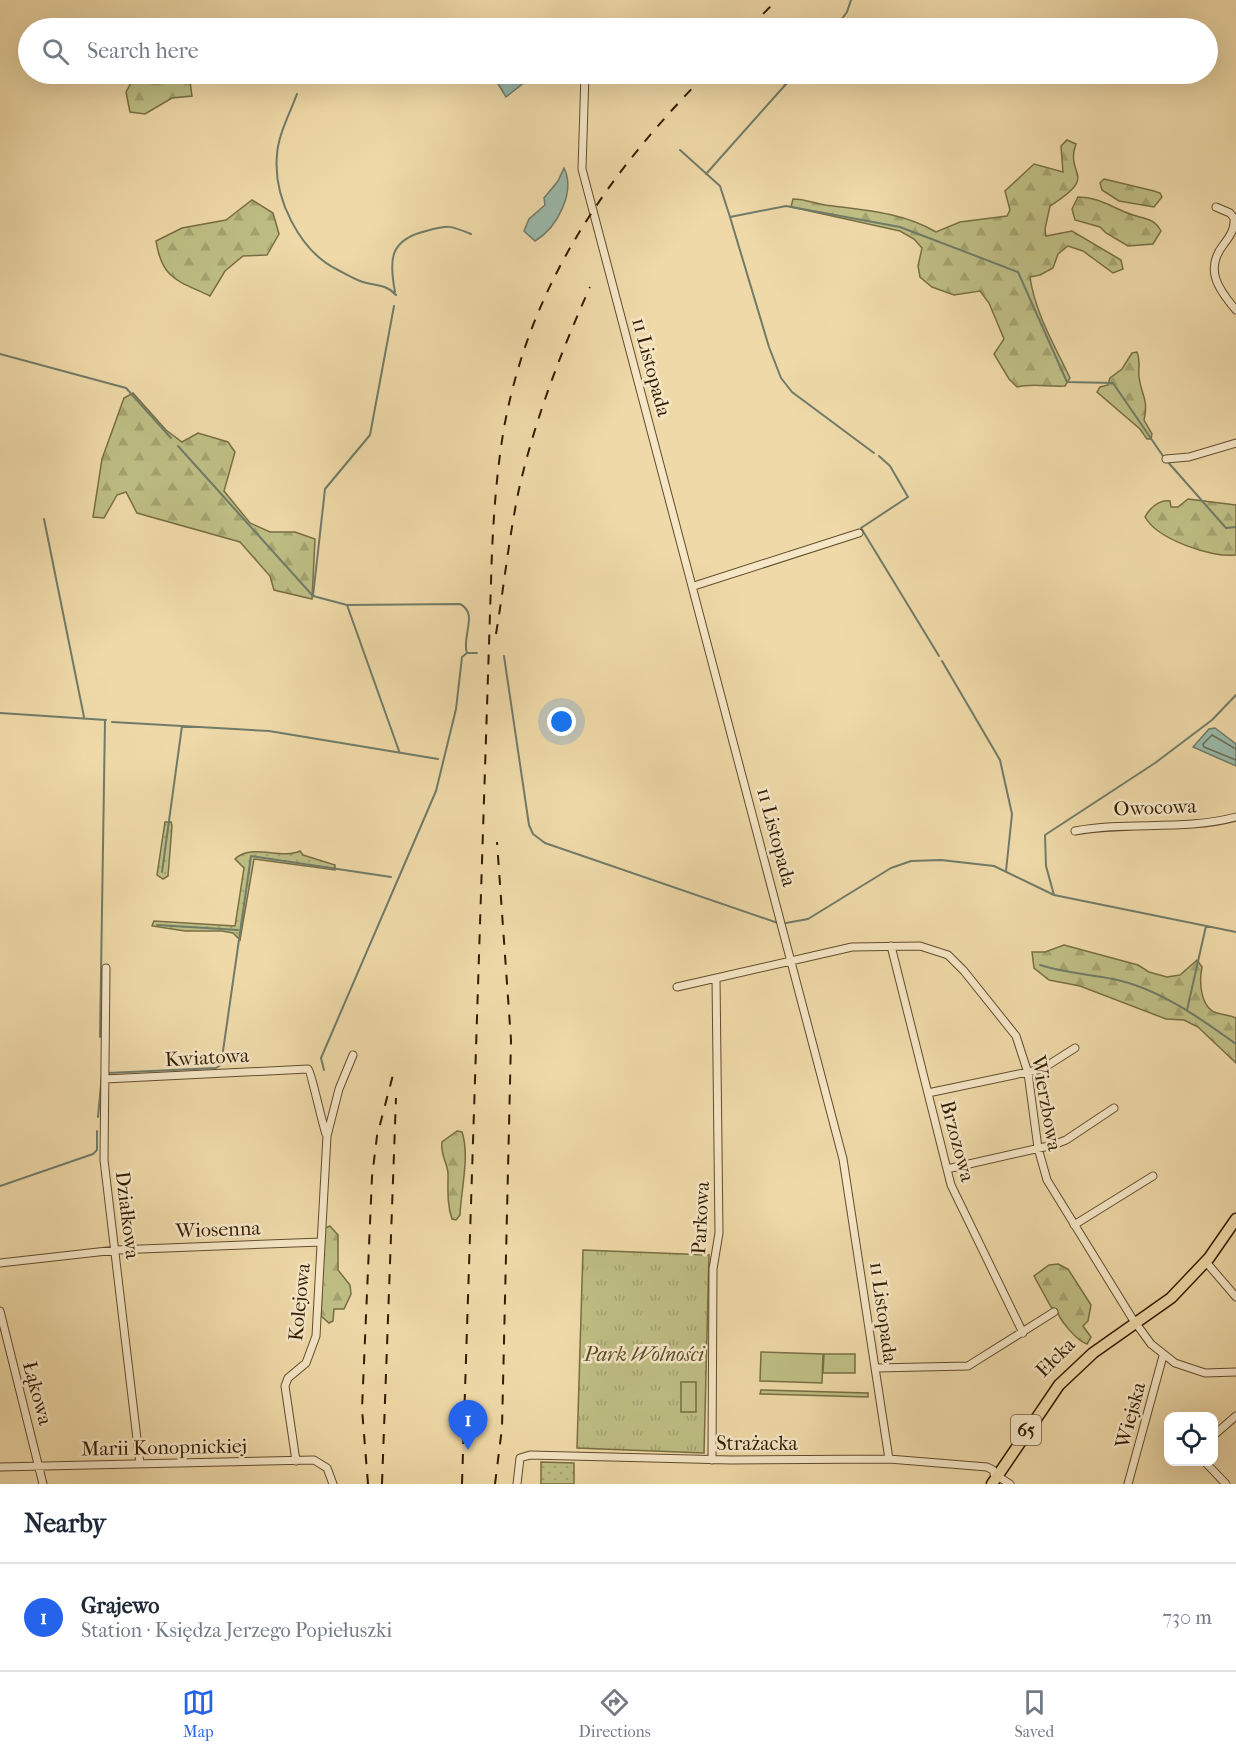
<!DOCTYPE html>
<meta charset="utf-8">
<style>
:root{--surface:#fff;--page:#f6f6f7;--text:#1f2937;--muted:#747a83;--line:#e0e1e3;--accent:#2563eb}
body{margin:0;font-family:"IM FELL French Canon",serif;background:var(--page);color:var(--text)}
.controls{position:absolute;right:18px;bottom:18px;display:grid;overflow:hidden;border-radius:12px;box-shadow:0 6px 24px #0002}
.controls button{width:54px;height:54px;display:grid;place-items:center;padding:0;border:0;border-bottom:2px solid var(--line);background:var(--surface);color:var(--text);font:30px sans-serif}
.you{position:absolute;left:562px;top:722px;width:21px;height:21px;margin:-15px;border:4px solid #fff;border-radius:50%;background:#1a73e8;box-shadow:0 0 0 9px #1a73e833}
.badge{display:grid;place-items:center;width:39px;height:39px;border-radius:50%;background:var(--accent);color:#fff;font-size:20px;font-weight:700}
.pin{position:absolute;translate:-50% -50px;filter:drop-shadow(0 2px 3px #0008)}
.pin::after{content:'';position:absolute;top:32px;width:21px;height:18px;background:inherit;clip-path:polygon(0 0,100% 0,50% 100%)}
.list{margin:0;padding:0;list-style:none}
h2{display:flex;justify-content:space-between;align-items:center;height:78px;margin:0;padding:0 24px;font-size:26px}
h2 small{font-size:20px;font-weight:400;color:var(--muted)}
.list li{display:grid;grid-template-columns:39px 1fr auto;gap:18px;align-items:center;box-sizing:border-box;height:108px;padding:0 24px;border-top:2px solid var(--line)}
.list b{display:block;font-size:22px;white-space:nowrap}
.list p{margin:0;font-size:20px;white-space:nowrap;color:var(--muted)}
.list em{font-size:20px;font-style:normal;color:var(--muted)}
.icon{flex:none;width:33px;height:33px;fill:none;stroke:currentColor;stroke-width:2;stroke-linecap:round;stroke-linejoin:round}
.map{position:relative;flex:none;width:1236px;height:1484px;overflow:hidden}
.search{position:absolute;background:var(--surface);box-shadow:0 6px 24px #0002;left:18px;right:18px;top:18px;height:66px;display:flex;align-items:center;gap:15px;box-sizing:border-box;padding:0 21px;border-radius:33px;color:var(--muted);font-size:22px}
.sheet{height:186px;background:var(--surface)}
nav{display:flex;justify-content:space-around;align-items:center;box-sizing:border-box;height:84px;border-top:2px solid var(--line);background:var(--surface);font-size:16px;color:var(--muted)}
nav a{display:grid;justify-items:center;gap:3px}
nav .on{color:var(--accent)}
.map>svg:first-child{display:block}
.grass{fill:url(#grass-dots);stroke:#786e43;stroke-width:1.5}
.forest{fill:url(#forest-firs);stroke:#786e43;stroke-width:1.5}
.park{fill:url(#park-tufts);stroke:#786e43;stroke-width:1.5}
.garden{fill:#bebe84;stroke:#786e43;stroke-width:1.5}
.water{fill:#9abaac;stroke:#707b68;stroke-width:1.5}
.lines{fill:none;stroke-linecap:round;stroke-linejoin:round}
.shore{stroke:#666c57;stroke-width:1.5}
.stream{stroke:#707b68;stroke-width:2}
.minor-casing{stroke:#614c2c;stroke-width:9}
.primary-casing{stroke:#321d02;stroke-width:13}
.minor{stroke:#f5e6c6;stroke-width:7}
.primary{stroke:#efd9a8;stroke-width:10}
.rail{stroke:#321d02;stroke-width:2;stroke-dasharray:10 10;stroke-linecap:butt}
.labels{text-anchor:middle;stroke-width:5;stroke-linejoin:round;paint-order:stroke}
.shield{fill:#f5e6c6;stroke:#6c593d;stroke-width:1.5}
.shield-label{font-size:18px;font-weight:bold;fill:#321d02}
.street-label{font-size:20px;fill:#321d02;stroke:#f5e6c6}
.park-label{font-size:20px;font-style:italic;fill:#5c4d29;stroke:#f5e6c6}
</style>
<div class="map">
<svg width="1236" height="1484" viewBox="0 0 1236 1484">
<defs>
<pattern id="grass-dots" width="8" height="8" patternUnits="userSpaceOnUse" patternTransform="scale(1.5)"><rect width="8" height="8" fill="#bebe84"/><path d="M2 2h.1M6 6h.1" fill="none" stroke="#a4a370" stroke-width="1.8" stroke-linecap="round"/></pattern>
<pattern id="forest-firs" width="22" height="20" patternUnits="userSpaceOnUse" patternTransform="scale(1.5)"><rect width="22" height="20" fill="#bebe84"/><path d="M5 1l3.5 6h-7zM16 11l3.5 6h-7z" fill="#a4a370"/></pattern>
<pattern id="park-tufts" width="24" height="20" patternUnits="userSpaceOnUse" patternTransform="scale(1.5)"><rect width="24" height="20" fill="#bebe84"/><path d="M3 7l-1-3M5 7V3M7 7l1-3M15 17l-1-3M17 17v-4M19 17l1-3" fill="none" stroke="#a4a370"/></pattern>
</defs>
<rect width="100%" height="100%" fill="#efd9a8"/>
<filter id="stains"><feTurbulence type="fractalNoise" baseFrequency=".00333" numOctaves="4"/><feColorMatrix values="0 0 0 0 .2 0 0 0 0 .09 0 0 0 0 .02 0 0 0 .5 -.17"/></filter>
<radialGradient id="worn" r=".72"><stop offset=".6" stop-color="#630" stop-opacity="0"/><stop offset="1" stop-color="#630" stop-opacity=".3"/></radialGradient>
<!-- grass -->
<path class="grass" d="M165 822H171L172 826 168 876 163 879 157 875Z
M300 851 303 855 335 865V870L254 859 240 940 233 933 222 931H185L152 926 154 921 235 926 244 868 235 859C251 843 281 860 300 851Z
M541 1462 574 1463V1484H541Z"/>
<!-- forest -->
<path class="forest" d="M136 74H189L192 96 172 98 145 114 130 112 126 92Z
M1067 140 1076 144C1064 176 1101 174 1050 206L1045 229 1046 236 1072 231 1121 260 1123 269 1113 273 1083 251 1068 246 1058 254 1053 268 1040 275 1030 277C1035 313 1055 346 1070 378L1065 386C1048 387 1033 383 1017 387L1009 379 994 354 1004 339 989 303 980 291 954 295 932 287 920 277 918 266 922 248 914 239 900 231 791 207 793 199C804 199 814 203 825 205 863 210 902 212 936 232L960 222 1007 216 1010 210 1005 191 1034 164 1063 172 1061 146Z
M1104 179 1154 191 1160 193 1162 197 1154 207 1119 201 1102 190 1100 183Z
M1078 197C1100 197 1112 208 1133 215 1145 219 1154 218 1161 231L1153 244 1128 246 1106 233 1100 227 1075 220 1072 209Z
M252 200 273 213 279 234 267 255 243 256 225 271 210 296C179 281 162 280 156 241L182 228 226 220Z
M1137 352C1141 361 1138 367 1139 377 1141 395 1149 399 1144 420L1152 434 1151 439H1147L1140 429 1097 392 1100 387 1108 385 1110 378 1122 369 1132 353Z
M133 393 166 430 182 442 198 433 228 442 235 452 224 491 250 523 270 532H295L315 539 312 599 274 590 270 576 240 542 137 513 126 492 117 495 104 518 93 517 102 459 124 398Z
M1188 499 1236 505V555C1211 558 1157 539 1145 517 1149 509 1159 499 1170 501L1171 507H1178Z
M1064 945 1138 965 1149 972 1167 977 1180 975 1197 960 1202 967C1199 981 1200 1008 1217 1013 1224 1015 1230 1015 1236 1018V1063L1198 1027 1184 1020 1166 1019 1080 986 1049 980 1034 968 1032 952H1045Z
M457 1131 462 1132C470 1156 461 1189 460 1215L456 1220 452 1219C447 1205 448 1190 448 1176 449 1164 440 1157 442 1142Z
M330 1226 338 1235V1270L350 1285 351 1294 344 1309H334L333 1321 329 1323 321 1316 324 1234 325 1228Z
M1058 1264 1068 1269 1091 1305 1088 1321 1083 1326 1091 1337 1087 1344C1077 1341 1059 1320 1057 1310L1051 1307 1034 1276 1049 1265Z"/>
<!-- park -->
<path class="park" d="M583 1250 709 1255 704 1453 577 1448Z"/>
<!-- garden -->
<path class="garden" d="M761 1352 823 1354 822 1383 760 1381Z
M824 1354H855V1373H823Z
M681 1382H696V1412H681Z
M761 1390 868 1393V1397L760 1394Z"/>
<!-- water -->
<path class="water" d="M513 74H535L506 97 497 82Z
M564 168C576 192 557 228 535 241L524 231 529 219 545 205 544 198 558 181Z
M1215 728 1236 744V766L1193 747 1209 729Z"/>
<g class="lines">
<!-- shore -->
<path class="shore" d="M1236 749 1212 735 1203 744 1204 747 1236 760"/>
<!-- stream -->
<path class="stream" d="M835 28 847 12 851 0
M297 94C290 113 278 135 277 155 273 197 299 251 338 270 346 274 354 279 363 282 375 286 387 284 396 295
M680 150 720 186 730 217
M706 174 795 74
M395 292C389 260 389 240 426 231 449 225 449 225 471 234
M0 354 126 388 171 438
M178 446 313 596 347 605 460 604C479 613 461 638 467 653L462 657 456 709 436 791 321 1058 324 1070
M874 453 792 392 781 378 769 347 730 217 786 206 900 227 1018 272 1067 382 1113 383 1163 456
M879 456 890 466 908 497 861 528 939 656
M1167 461 1226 528 1236 527
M44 519 84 717
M313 596 325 489 370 435 394 306
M347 605 399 751
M467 653H477
M504 656 529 825 533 834 545 843 778 923
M942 661 1000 760 1012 814 1006 871
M0 713 106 720
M112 722 269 731 438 759
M162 872 182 726
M1054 895 1046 866 1045 835 1155 763 1212 720 1236 695
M786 923 808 919 891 868 911 861 941 860 994 866 1054 895 1236 932
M157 925 238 930
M1040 965C1065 973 1088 974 1113 979 1158 988 1200 1018 1236 1044
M1187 1010 1206 926
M100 1037 105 720
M108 1073 216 1068 221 1065 251 856 391 877
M98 1117 102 1074
M0 1186 93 1154 97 1150V1131"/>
<defs>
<path id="minor" d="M585 74 582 169 843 1159 889 1459
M1216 207 1230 213 1234 218C1235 229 1230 236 1224 244 1204 269 1218 289 1236 310
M1166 459 1189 457 1236 443
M694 586 859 533
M1075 831C1127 821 1184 831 1236 817
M891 946 951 1185 1023 1333
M106 968 104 1160 140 1464
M677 987 852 947 920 946 948 955 964 971 1016 1036 1028 1073 1038 1148 1047 1180 1132 1318 1151 1344 1175 1363 1205 1373 1236 1372
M105 1079 308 1069C311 1071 322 1123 326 1134
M928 1093 1042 1069 1075 1048
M947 1169 1053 1145 1066 1140 1114 1108
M1074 1225 1153 1176
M1206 1262 1236 1297
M0 1263 116 1250 321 1242
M0 1311 43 1484
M876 1368 968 1366 1054 1312
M1214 1435 1236 1416
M712 1460 713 1269 719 1233 716 978
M296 1461 285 1386 288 1378 306 1363 316 1336 327 1136 339 1089 353 1055
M1205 1462 1226 1484
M0 1467 314 1460 327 1468 333 1484
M994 1474 1010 1484
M517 1484 520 1458 530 1455 731 1460 889 1459 987 1467 993 1470
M1128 1484 1163 1356"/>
<path id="primary" d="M992 1484 1059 1385 1093 1353 1171 1298 1209 1258 1236 1219"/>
</defs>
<!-- minor casing -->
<use href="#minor" class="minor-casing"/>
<!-- primary casing -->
<use href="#primary" class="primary-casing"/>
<!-- minor -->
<use href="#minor" class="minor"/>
<!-- primary -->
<use href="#primary" class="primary"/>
<!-- rail -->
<path class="rail" d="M749 28 777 0
M496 634C504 586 509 537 519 489 535 419 561 352 590 287
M368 1484 362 1409 372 1177 377 1136 394 1071
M382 1484 396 1098
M462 1484 492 551C494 510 497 469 504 428 530 285 606 176 706 74
M495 1484 502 1428 511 1040 497 842"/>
</g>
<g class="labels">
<!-- shield labels -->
<rect class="shield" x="1011" y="1415" width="30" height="30" rx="4.5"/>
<g class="shield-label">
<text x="1026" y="1436">65</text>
</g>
<!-- street labels -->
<g class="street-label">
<text transform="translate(652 367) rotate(75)" y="7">11 Listopada</text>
<text transform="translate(1155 807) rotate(-2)" y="7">Owocowa</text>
<text transform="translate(777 837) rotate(75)" y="7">11 Listopada</text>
<text transform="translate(207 1057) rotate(-3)" y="7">Kwiatowa</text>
<text transform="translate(1047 1103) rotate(80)" y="7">Wierzbowa</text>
<text transform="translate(958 1141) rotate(75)" y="7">Brzozowa</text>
<text transform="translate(128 1215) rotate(83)" y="7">Działkowa</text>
<text transform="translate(700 1218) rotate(-87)" y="7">Parkowa</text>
<text transform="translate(218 1229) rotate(-2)" y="7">Wiosenna</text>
<text transform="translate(299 1302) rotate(-84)" y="7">Kolejowa</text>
<text transform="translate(884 1312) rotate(82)" y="7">11 Listopada</text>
<text transform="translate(1055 1357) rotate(-45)" y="7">Ełcka</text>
<text transform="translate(38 1393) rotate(75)" y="7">Łąkowa</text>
<text transform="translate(1130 1415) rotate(-75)" y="7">Wiejska</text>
<text x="757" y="1450">Strażacka</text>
<text transform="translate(164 1447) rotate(-1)" y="7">Marii Konopnickiej</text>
</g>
<!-- park labels -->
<g class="park-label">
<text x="644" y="1361">Park Wolności</text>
</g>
</g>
<rect width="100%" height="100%" filter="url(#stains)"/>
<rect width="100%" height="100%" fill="url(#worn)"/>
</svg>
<div class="controls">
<button><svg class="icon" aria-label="locate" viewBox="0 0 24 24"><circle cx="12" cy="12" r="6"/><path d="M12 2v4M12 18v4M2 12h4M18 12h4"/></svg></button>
</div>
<div class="you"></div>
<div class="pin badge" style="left:468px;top:1450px">1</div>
<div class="search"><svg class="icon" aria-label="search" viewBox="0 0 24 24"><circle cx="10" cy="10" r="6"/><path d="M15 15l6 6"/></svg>Search here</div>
</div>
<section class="sheet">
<h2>Nearby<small></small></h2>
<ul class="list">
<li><span class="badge">1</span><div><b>Grajewo</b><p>Station · Księdza Jerzego Popiełuszki</p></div><em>730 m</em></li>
</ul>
</section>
<nav>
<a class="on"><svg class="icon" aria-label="map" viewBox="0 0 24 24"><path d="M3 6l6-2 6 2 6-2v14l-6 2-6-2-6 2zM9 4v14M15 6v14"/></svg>Map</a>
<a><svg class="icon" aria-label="directions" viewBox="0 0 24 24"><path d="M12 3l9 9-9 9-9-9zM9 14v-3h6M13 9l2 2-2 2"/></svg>Directions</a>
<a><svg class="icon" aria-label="saved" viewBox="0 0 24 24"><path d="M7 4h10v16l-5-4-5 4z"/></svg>Saved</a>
</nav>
